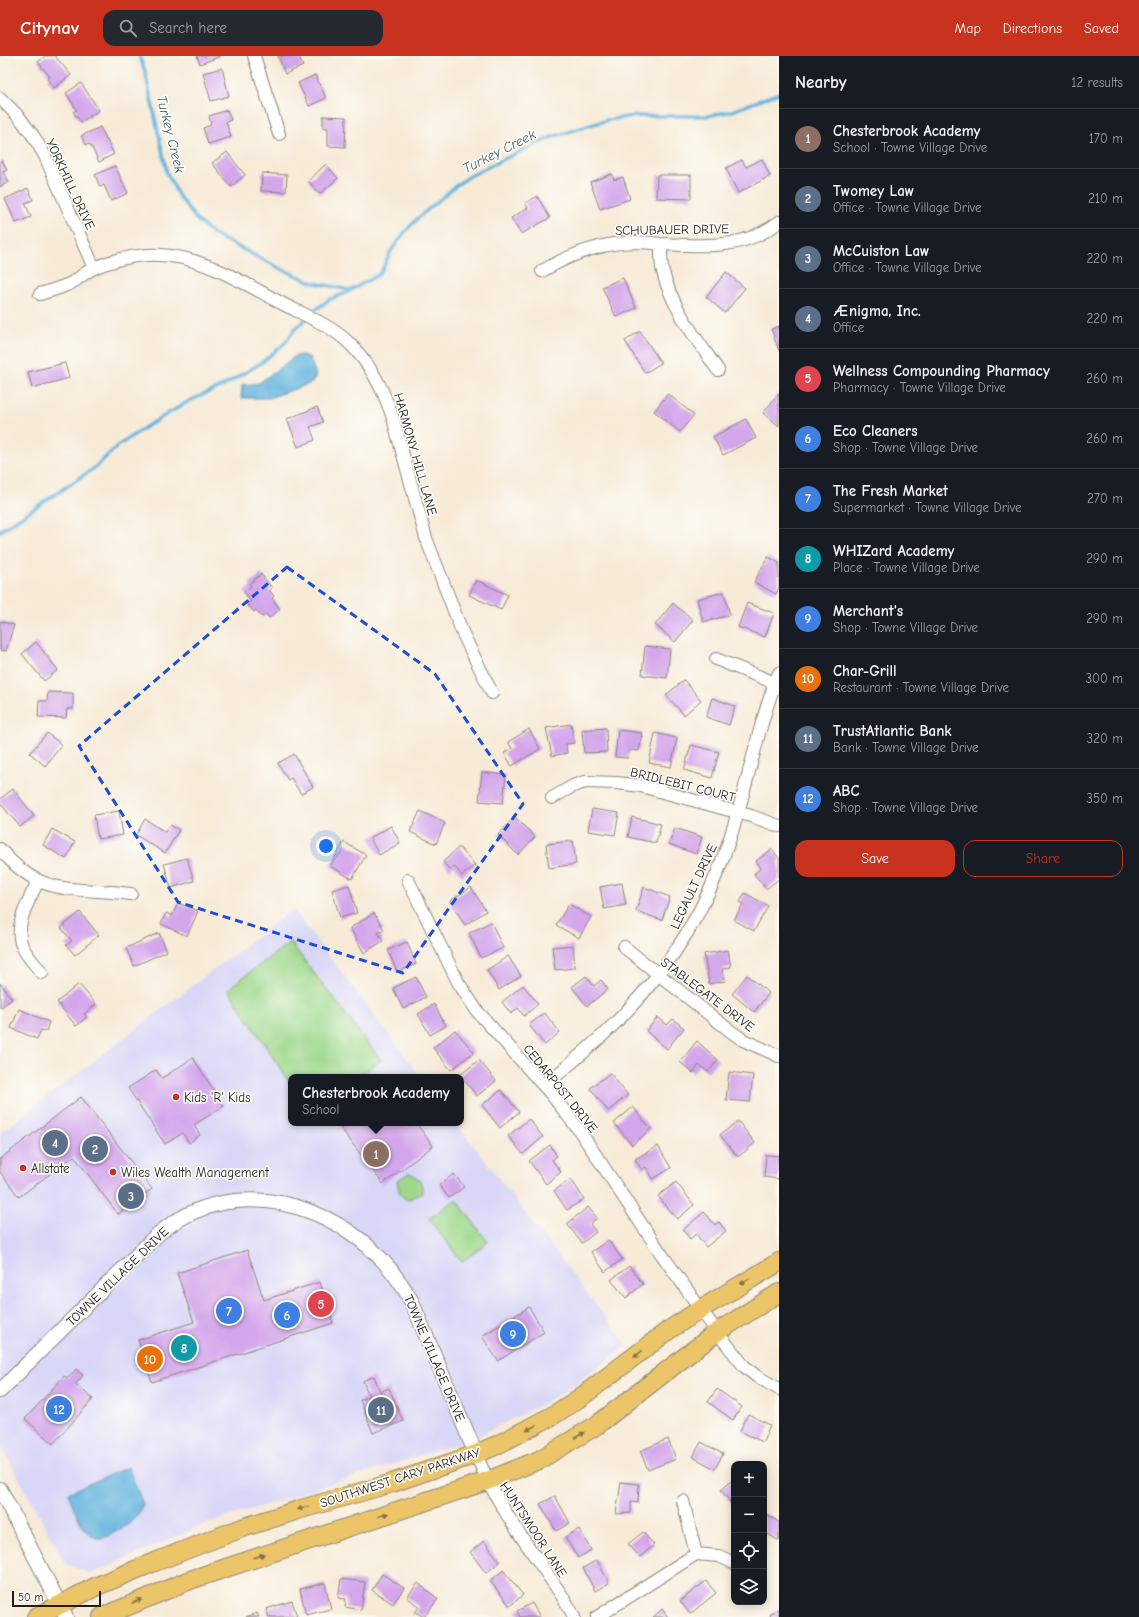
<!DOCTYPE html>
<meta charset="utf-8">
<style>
:root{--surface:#171b24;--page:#242831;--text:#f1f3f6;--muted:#9ea1a6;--line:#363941;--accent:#c8321e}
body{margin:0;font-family:"Comic Neue",sans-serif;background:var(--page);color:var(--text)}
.controls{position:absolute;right:12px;bottom:12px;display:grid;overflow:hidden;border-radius:8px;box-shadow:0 2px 10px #0003}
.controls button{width:36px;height:36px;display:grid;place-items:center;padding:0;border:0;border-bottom:1px solid var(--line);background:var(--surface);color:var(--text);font:20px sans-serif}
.scale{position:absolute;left:12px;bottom:10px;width:89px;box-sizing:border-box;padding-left:4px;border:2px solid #1c1c1c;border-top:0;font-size:11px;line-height:14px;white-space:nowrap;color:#1c1c1c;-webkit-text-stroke:3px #fdfcf7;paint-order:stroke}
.you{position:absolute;left:326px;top:790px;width:14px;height:14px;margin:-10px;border:3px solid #fff;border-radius:50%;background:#1a73e8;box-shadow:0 0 0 6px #1a73e833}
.badge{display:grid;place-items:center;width:26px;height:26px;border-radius:50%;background:var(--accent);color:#fff;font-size:13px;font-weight:700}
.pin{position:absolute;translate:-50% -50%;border:2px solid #fff;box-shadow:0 1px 4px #0006}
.popup{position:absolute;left:288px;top:1018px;width:176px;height:52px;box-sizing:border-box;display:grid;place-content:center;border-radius:8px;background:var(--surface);filter:drop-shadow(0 1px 3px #0005);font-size:13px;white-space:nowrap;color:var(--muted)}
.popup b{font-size:15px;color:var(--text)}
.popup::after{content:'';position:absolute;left:50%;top:100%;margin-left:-8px;border:8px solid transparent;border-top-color:var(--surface)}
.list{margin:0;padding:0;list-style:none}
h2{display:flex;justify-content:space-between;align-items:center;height:52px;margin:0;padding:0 16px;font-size:17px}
h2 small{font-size:13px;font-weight:400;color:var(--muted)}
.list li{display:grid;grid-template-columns:26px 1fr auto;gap:12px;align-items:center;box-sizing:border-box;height:60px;padding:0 16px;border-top:1px solid var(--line)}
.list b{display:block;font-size:15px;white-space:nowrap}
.list p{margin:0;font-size:13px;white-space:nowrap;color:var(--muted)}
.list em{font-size:13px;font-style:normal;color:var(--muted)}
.actions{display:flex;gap:8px;padding:12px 16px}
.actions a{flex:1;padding:9px 0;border:1px solid var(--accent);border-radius:12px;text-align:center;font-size:14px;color:var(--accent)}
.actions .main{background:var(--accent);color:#fff}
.icon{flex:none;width:22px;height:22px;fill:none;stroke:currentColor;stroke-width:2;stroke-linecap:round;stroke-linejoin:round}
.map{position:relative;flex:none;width:779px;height:1561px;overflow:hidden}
header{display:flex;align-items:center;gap:24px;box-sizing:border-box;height:56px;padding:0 20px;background:var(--accent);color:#fff}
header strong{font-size:19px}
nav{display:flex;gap:22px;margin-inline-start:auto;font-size:14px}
.search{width:280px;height:36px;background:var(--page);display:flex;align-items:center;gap:10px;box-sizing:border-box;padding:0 14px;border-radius:12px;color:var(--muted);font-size:15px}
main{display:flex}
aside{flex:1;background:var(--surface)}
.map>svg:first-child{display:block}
.built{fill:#d9d7f7}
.green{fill:#9dd88b;stroke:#5c7a54}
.water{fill:#63b4de;stroke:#40687d}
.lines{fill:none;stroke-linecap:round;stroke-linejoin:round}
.stream{stroke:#63b4de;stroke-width:3.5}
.building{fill:#d3a5eb}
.minor-casing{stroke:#8a847a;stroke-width:14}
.tertiary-casing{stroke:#8a847a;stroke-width:16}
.primary-casing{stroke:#8a847a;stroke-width:20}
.minor{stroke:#fff;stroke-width:12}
.tertiary{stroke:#fff;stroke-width:14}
.primary{stroke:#edc569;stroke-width:18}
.oneway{fill:#847042}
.marked{fill:none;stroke:#1d4ed8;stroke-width:3;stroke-dasharray:8 5;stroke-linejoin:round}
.poi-dot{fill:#c8321e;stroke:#fdfcf7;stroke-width:1.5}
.labels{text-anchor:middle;stroke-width:3.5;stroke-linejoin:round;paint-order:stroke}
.street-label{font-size:13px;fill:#1c1c1c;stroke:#fdfcf7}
.poi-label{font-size:13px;fill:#1c1c1c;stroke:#fdfcf7;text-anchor:start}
.water-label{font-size:14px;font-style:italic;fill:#3c6073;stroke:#fdfcf7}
</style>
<header>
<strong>Citynav</strong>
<div class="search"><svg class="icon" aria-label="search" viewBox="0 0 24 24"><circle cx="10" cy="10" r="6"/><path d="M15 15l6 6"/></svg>Search here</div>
<nav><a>Map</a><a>Directions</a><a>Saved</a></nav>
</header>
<main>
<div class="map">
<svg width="779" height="1561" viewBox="0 0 779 1561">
<rect width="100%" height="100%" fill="#fdfcf7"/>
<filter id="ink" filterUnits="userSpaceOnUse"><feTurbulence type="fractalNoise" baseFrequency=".025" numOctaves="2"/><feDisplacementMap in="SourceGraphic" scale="8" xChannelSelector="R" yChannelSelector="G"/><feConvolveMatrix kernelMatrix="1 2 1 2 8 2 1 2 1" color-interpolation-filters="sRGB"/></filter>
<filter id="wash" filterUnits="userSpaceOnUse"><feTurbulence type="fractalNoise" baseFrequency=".012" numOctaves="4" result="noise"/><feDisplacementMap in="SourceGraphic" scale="16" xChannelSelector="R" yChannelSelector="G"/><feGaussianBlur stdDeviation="0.9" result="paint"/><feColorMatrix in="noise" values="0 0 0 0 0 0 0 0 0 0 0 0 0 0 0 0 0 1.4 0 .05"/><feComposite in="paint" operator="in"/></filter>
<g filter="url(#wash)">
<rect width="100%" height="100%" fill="#f7ebd8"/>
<!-- built -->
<path class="built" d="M293 853 421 1021H291V1067H456L627 1289 563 1337 475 1382 205 1468 91 1518 65 1507 0 1388V1077Z"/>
<!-- green -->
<path class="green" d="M290 886 381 1004 357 1021H291V1029L228 933Z
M409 1117C418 1120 423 1127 422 1137L407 1144 400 1138 397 1125Z
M456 1143 488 1186 462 1206 429 1163Z"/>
<!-- water -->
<path class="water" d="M303 299 310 302 316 319 312 327 269 342H241L242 329 259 327 295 300Z
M128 1411 143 1448C139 1460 131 1467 121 1473 114 1477 108 1481 101 1482 84 1485 73 1449 68 1437Z"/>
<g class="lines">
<!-- stream -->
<path class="stream" d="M139 0 145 15 167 117 178 139 197 164 213 178 279 212 314 227 350 234
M310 258 330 243 344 238 378 219 382 214 391 195 405 176 418 162 458 128 470 120 502 104 552 81 607 64 634 60H707L732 55 779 37
M0 475 93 413 119 389 144 372 189 345 223 330 261 307 285 287 295 273 306 263"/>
</g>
<g id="blocks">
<!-- building -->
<path class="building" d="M45 0H55L71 19 54 32 47 23 50 21 38 6Z
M197 0H221L200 8Z
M278 0H299L303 10 285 18Z
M222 12 229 40 211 45 203 17Z
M315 19 326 42 309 50 298 27Z
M81 27 99 54 81 66 73 56 77 54 66 37Z
M227 54 231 64 226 66 231 81 208 88 203 72 211 69 209 60Z
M323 60 346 61 345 91 328 90V72H323Z
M100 71 114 98 99 106 90 88 86 89 81 80Z
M227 96 245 119 231 131 212 107Z
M762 103 770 120 738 137 726 112 742 104 746 111Z
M2 104 7 114 3 116 9 126 0 131V106Z
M326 108 338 122 320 138 308 125Z
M115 110 128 137 111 145 104 129 100 131 95 119Z
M262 117 287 119 286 136 261 135Z
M612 118 614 124 623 121 630 143 600 153 590 126Z
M657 119H691V143L656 142Z
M28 132 33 144 25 147 31 161 16 167 5 143Z
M537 140 550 162 521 178 511 162 528 152 525 147Z
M726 216 745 232 725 257 706 241Z
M623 222 636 252 616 261 602 231Z
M779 270V295L771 273Z
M640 275 661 307 645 317 625 285Z
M65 307 69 322 32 332 28 316Z
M779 337V370L763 357Z
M668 338 694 359 680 376 654 355Z
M317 351 323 366 310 371 315 384 298 391 287 363Z
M746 363 756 382 723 399 713 381Z
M768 501 779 507V532L776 538 754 526Z
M261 518 272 532 269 534 274 540 272 542 280 553 269 562 266 558 262 561 256 554 254 556 247 548 251 545 244 536 251 530 249 528Z
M476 524 508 539 501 554 469 539Z
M724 536 730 559 703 566 697 543Z
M673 547 693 564 675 586 655 569Z
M747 547 774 557 765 581 738 571Z
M0 565 14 569 6 595 0 594Z
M36 586 58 614 44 625 22 598Z
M645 590 670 593 667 622 642 619Z
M684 624 701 644 684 659 666 639Z
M48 636 73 637V653H67L66 662 38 661 39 645H47Z
M712 642 735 650 729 669 706 661Z
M571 668 574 687 566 688 567 697 552 700 546 672Z
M606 672 607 696 584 697 582 674Z
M529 673 540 693 512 710 504 697 512 692 508 686Z
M618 674 642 677 639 695 629 694 628 702 615 701Z
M47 677 62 689 45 710 30 697Z
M655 677 677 682 671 711 649 707Z
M691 689 719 696 712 722 684 714Z
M294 698 313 731 301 738 291 722 288 724 278 707Z
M482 716 506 719 503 747 479 745Z
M13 733 34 760 20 771 0 747V743Z
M592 753 619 757 615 779 588 775Z
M119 755 123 779 98 783 94 759Z
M420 755 445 767 436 788 410 776Z
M515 761 535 781 518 799 498 779Z
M632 761 661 768 656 787 628 781Z
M145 763 165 776 170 769 179 774 165 797 136 779Z
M391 770 400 787 379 799 370 782Z
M675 772 702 781 696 798 669 788Z
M52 773 75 786 66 803 43 789Z
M573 785 576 808 549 812 546 788Z
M344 786 366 799 352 823 330 810Z
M459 791 475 809 462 820 454 810 450 814 443 806Z
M772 793 779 802V823L766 833 754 818 761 812 756 805Z
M187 802 194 825 171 832 164 808Z
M622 827 626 849 604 853 600 831Z
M349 829 357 857 340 862 332 834Z
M471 831 486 855 465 869 450 845Z
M644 831 670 841 662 864 636 855Z
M745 837 768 850 754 875 734 864 743 848 740 846Z
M178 847 198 855 187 880 161 868 166 857 172 860Z
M569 848 591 861 579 882 556 869Z
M80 856 99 879 75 899 66 889 72 885 61 872Z
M374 857 384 874 378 877 383 885 364 897 350 872Z
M491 866 503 892 481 902 469 877Z
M159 877 167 895 134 910 126 892Z
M407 886 416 908 397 916 388 894Z
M573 889 575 912 555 914 552 891Z
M728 894 731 911 722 913 725 925 709 928 704 898Z
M508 900 521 920 499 934 487 914Z
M747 919 769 937 754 956 732 938Z
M586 920 594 930 601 924 608 933 587 950 572 931Z
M416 921 426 941 403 953 393 932Z
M0 927 12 943 0 952Z
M79 928 96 948 84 958 87 961 76 970 57 946Z
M523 929 538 948 524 960 518 952 511 958 502 946Z
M434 948 446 970 430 979 418 958Z
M19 953 49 966 46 975 41 974 37 983 11 972Z
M544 957 560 976 545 989 529 969Z
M658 961 667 969 673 963 684 972 667 993 646 975Z
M455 974 474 996 451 1014 433 992Z
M697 985 718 1004 708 1016 699 1009 693 1017 680 1006Z
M193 1002 224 1050 194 1069 200 1079 189 1087 183 1077 165 1088 128 1032 156 1014 162 1022Z
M479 1004 496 1025 477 1040 460 1019Z
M729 1016 753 1019 750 1046 726 1044Z
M610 1017 628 1039 608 1055 590 1032Z
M501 1034 519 1056 500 1072 482 1049Z
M81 1041 152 1133 118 1158 74 1100 19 1141 0 1116V1103Z
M633 1051 651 1073 632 1089 614 1067Z
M529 1063 543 1081 523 1098 508 1080Z
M738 1065 755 1087 738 1101 720 1079Z
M337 1067H416L433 1090 383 1128Z
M550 1089 557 1100 552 1104 561 1116 546 1128 529 1105Z
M658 1090 671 1112 653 1123 646 1111 642 1114 635 1103Z
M766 1099 779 1100V1123L764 1121Z
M454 1118 464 1131 449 1142 439 1129Z
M571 1123 584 1143 567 1154 554 1135Z
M676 1126 694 1149 677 1163 658 1140Z
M588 1151 597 1162 590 1168 596 1176 582 1187 567 1168Z
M704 1156 715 1169 719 1166 726 1175 706 1191 696 1178 690 1183 683 1174Z
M608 1184 622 1203 605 1216 591 1196Z
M247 1194 264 1244 320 1226 333 1267 152 1326 138 1284 194 1266 177 1217Z
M629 1210 643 1228 626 1242 611 1224Z
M529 1251 544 1276 498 1305 482 1280Z
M76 1313 83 1319 76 1328 93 1343 53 1388 25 1363 64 1320 68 1322Z
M374 1320 380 1336 389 1332 403 1365 373 1377 360 1344 369 1340 363 1325Z
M717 1333 742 1351 733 1364 708 1346Z
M748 1358 770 1369 763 1386 740 1375Z
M668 1383 676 1403 648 1414 640 1395Z
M701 1386 723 1398 715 1413 693 1401Z
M734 1423V1451L721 1434Z
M621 1426 639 1428 638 1447 631 1446V1457L616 1458Z
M555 1440 570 1467 556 1475 540 1448Z
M764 1457 779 1466V1485L764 1476Z
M579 1473 591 1494 578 1502 565 1481Z
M643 1476 654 1489 640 1501 628 1488Z
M484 1485 500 1506 486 1517 470 1496Z
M597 1504 609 1527 595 1535 583 1512Z
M503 1514 523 1539 510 1550 490 1525Z
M382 1518 404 1532 393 1548 372 1534Z
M341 1523 365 1526 361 1554 345 1551 346 1543 338 1542Z
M706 1525 716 1537 690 1558 680 1545Z
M325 1527 331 1553 306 1559 300 1533Z
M418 1527 438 1543 424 1561 415 1556 419 1551 407 1541Z
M292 1545 297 1561H269L266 1553Z
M532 1547 540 1561H520L517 1555Z
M779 1552V1561H771L770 1559Z
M662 1553 668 1561H653Z
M257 1557 259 1561H246Z"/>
</g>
</g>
<g filter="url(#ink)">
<use href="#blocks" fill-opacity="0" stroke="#8a847a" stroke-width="1"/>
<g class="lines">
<defs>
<path id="minor" d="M254 0 279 78
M0 42 19 61 34 81 45 100 94 212
M661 188C661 196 661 205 662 212 670 249 697 284 718 314
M542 215C571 198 600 187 634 186 643 186 653 187 662 188 705 190 743 194 779 166
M40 238C50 235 60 232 69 228 78 224 85 216 94 212 110 205 130 200 148 199 196 196 242 226 283 248 305 259 330 269 348 286 370 307 382 331 392 359L426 482 463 578 492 637
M716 603 775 627
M552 742 573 730 585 726 617 727 641 730 751 760 779 770
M0 793C42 843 73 830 131 838
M408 824 458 926 477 955 552 1039 579 1074 660 1196 717 1276 744 1310 756 1320 779 1333
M38 825C30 843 15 866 21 887 24 898 35 908 42 917
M624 891 729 974 743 984 779 1000
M544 1030C572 1006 600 984 625 957 672 908 708 850 729 785 748 730 757 671 779 617
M476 1398C493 1440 515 1472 541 1509 552 1526 566 1543 574 1561
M683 1445 696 1498 719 1500 734 1507
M597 1561 696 1498"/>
<path id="tertiary" d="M0 1335C33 1302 66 1269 99 1237 113 1222 128 1208 142 1194 148 1188 155 1180 162 1175 206 1140 263 1136 314 1157 356 1174 389 1205 411 1244L476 1398
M0 1433 66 1561"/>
<path id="primary" d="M36 1561 97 1530 152 1507 242 1472 298 1454 392 1427 476 1398 497 1389 552 1360 581 1341 669 1274 701 1253 779 1206
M102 1561 190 1524 487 1425 539 1404 597 1369 717 1276 779 1237"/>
</defs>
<!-- minor casing -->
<use href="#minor" class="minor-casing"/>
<!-- tertiary casing -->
<use href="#tertiary" class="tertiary-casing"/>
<!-- primary casing -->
<use href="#primary" class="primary-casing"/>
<!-- minor -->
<use href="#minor" class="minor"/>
<!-- tertiary -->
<use href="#tertiary" class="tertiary"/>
<!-- primary -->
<use href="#primary" class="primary"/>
</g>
<!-- one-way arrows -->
<defs><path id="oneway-solid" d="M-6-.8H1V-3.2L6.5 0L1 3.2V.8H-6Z"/></defs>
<g class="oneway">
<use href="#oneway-solid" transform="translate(745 1225) rotate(149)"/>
<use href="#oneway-solid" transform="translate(638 1298) rotate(143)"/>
<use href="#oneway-solid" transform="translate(531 1372) rotate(151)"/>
<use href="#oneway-solid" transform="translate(580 1379) rotate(-31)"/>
<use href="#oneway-solid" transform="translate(303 1452) rotate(164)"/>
<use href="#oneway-solid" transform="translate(383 1459) rotate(-18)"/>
<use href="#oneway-solid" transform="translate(259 1500) rotate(-19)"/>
<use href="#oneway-solid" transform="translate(137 1545) rotate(-22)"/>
</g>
</g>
<!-- marked area -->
<path class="marked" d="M287 511 435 618 523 748 403 917 178 846 79 690Z"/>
<!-- markers -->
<g class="poi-dot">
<circle cx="176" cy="1041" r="4"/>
<circle cx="23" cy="1112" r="4"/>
<circle cx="113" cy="1116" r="4"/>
</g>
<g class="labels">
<!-- street labels -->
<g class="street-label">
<text transform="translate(71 128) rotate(65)" y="5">YORKHILL DRIVE</text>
<text transform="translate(672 173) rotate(-1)" y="5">SCHUBAUER DRIVE</text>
<text transform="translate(416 398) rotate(74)" y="5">HARMONY HILL LANE</text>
<text transform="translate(683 728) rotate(14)" y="5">BRIDLEBIT COURT</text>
<text transform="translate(693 830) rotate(-65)" y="5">LEGAULT DRIVE</text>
<text transform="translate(708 938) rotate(37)" y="5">STABLEGATE DRIVE</text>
<text transform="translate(561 1032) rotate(51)" y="5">CEDARPOST DRIVE</text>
<text transform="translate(117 1220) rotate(-44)" y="5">TOWNE VILLAGE DRIVE</text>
<text transform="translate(435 1302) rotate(67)" y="5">TOWNE VILLAGE DRIVE</text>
<text transform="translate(400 1421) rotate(-18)" y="5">SOUTHWEST CARY PARKWAY</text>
<text transform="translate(534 1473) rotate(57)" y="5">HUNTSMOOR LANE</text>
</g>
<!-- poi labels -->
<g class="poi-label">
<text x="184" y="1046">Kids 'R' Kids</text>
<text x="31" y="1117">Allstate</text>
<text x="121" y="1121">Wiles Wealth Management</text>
</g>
<!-- water labels -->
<g class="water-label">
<text transform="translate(171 78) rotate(76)" y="5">Turkey Creek</text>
<text transform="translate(499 95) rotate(-27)" y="5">Turkey Creek</text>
</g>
</g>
</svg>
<div class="controls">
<button>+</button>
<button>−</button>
<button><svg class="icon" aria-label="locate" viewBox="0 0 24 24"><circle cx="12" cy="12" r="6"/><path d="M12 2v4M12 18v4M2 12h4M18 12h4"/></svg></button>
<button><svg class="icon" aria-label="layers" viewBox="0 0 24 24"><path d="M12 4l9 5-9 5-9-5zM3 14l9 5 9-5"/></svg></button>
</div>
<div class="scale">50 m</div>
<div class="you"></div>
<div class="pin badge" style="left:376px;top:1098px;background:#8d6e63">1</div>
<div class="popup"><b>Chesterbrook Academy</b>School</div>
<div class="pin badge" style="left:95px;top:1093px;background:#5c6f8a">2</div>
<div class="pin badge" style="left:131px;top:1140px;background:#5c6f8a">3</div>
<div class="pin badge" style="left:55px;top:1087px;background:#5c6f8a">4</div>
<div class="pin badge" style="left:321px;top:1248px;background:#e0444e">5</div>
<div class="pin badge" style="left:287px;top:1259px;background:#3f7fe0">6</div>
<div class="pin badge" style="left:229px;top:1255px;background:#3f7fe0">7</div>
<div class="pin badge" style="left:184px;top:1292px;background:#0f9aa8">8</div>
<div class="pin badge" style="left:513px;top:1278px;background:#3f7fe0">9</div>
<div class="pin badge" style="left:150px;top:1303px;background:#e8710a">10</div>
<div class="pin badge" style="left:381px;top:1354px;background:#5c6f8a">11</div>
<div class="pin badge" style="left:59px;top:1353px;background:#3f7fe0">12</div>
</div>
<aside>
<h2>Nearby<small>12 results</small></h2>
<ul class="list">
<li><span class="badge" style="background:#8d6e63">1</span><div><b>Chesterbrook Academy</b><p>School · Towne Village Drive</p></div><em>170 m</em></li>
<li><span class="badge" style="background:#5c6f8a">2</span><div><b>Twomey Law</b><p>Office · Towne Village Drive</p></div><em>210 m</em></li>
<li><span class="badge" style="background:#5c6f8a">3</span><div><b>McCuiston Law</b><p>Office · Towne Village Drive</p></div><em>220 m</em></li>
<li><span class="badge" style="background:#5c6f8a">4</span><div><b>Ænigma, Inc.</b><p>Office</p></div><em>220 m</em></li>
<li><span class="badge" style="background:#e0444e">5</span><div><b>Wellness Compounding Pharmacy</b><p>Pharmacy · Towne Village Drive</p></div><em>260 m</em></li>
<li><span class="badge" style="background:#3f7fe0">6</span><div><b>Eco Cleaners</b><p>Shop · Towne Village Drive</p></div><em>260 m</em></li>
<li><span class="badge" style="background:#3f7fe0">7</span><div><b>The Fresh Market</b><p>Supermarket · Towne Village Drive</p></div><em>270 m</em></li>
<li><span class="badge" style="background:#0f9aa8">8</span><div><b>WHIZard Academy</b><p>Place · Towne Village Drive</p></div><em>290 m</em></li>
<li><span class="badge" style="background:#3f7fe0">9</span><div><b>Merchant's</b><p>Shop · Towne Village Drive</p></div><em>290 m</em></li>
<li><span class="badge" style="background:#e8710a">10</span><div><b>Char-Grill</b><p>Restaurant · Towne Village Drive</p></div><em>300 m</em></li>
<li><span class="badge" style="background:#5c6f8a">11</span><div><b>TrustAtlantic Bank</b><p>Bank · Towne Village Drive</p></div><em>320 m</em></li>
<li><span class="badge" style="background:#3f7fe0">12</span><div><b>ABC</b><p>Shop · Towne Village Drive</p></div><em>350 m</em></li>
</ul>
<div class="actions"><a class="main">Save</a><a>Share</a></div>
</aside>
</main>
